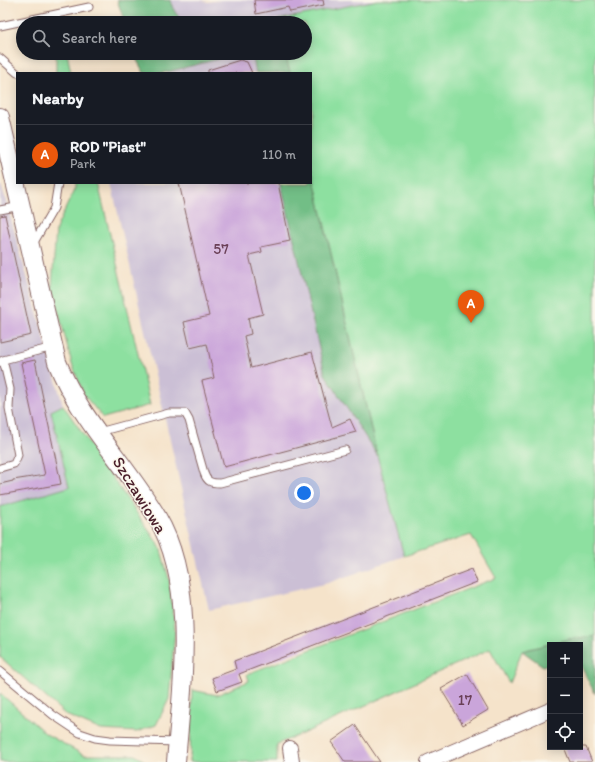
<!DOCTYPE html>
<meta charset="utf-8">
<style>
:root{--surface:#171b24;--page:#242831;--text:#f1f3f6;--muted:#9ea1a6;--line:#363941;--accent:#ea580c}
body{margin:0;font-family:Itim,sans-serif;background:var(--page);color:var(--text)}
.controls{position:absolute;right:12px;bottom:12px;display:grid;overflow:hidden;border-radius:0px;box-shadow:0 2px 10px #0003}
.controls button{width:36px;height:36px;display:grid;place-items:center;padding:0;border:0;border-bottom:1px solid var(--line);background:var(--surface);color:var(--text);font:20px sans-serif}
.you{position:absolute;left:304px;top:493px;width:14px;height:14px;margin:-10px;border:3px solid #fff;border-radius:50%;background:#1a73e8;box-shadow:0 0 0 6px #1a73e833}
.badge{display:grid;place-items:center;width:26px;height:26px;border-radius:50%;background:var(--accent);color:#fff;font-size:13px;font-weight:700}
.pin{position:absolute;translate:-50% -33px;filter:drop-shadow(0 1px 2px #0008)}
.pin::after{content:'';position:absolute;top:21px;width:14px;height:12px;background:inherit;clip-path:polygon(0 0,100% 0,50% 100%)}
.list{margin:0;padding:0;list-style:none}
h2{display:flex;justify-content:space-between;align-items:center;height:52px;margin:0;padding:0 16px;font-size:17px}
h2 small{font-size:13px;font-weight:400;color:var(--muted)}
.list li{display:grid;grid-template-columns:26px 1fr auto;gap:12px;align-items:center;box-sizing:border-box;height:60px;padding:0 16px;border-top:1px solid var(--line)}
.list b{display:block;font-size:15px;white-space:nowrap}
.list p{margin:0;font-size:13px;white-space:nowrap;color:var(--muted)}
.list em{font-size:13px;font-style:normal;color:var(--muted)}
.icon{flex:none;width:22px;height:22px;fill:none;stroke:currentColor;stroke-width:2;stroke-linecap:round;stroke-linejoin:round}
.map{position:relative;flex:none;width:595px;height:762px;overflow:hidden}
.search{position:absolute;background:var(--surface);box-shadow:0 2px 10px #0003;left:16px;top:16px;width:296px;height:44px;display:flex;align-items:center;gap:10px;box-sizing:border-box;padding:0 14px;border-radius:22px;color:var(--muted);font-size:15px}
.panel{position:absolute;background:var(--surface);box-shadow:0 2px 10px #0003;left:16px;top:72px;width:296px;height:112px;border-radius:0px}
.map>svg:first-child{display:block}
.industrial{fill:#cbbfd5}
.green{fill:#8de0a0;stroke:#6c8066}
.forest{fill:#72be86;stroke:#5e6e58}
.building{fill:#caa5da}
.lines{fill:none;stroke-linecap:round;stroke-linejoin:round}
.service-casing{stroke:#866463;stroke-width:9}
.minor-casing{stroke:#866463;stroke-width:16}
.tertiary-casing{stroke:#866463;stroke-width:20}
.service{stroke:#fff;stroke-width:7}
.minor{stroke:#fff;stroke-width:14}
.tertiary{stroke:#fff;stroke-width:18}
.labels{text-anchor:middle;stroke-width:3;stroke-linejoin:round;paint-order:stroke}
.number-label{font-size:15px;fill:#6a4057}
.street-label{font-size:17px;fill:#4a1f2b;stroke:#fbf7ec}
</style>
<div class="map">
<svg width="595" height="762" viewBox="0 0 595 762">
<rect width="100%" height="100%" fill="#fbf7ec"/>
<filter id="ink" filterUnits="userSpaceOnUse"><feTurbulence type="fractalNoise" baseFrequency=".025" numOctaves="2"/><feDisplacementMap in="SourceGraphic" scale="8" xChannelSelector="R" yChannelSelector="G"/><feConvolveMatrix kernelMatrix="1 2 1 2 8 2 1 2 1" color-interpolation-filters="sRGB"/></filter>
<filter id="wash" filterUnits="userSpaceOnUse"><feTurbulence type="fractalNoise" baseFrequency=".012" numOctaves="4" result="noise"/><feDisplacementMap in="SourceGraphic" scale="16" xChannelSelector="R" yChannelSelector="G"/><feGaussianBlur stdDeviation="0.9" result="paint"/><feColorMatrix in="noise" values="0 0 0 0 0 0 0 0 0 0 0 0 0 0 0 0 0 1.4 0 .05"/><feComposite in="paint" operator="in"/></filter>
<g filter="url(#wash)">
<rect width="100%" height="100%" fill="#f5e3ca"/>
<!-- industrial -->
<path class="industrial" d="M170 0H203L207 2 221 0H378L259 23H186L179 18 172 8Z
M242 53H252L256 73H163Z
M0 180 63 405 51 411 69 488 0 507Z
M111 183H281L325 374 377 455 404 556 328 583 209 610Z"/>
<!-- green -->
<path class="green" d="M378 0H595V636L569 639 522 651 509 683 490 649 302 734 277 744V762H190L192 690 217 695 249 681 247 674 496 578 471 535 404 556 377 455 311 166V73H290L285 53H305V23H279L278 20Z
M56 53H67L71 73H56Z
M75 183H98L150 405 103 418 84 395 72 364 52 287 56 229 75 188Z
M63 405 160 547 169 579 175 630 169 699 156 725 137 732 101 730 66 715 0 657V507L69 487 51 411Z
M0 693 46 734 84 755H135L146 762H0Z"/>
<!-- forest -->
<path class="forest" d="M117 0H170C173 10 177 17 186 23H125Z
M133 53H242L163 73H144Z
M252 53H285L290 73H256Z
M311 166 377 455 325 374 281 183H311Z
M595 636V694L580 664V645H550V663L543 666 522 651 569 639Z"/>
<g id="blocks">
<!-- building -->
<path class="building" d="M254 0H323L324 5 290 12 288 7 256 14Z
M240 60 247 62 252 73H208V70Z
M179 183H278L290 241 261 247 262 252 249 255 263 314 248 318 251 334 244 336 251 368 312 352 332 427 350 419 356 432 224 467 202 381 214 378 207 344 190 348 184 322 209 316Z
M5 215 31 335 0 342V216Z
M35 360 61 484 0 495V484L13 481V480L45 475 21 363Z
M472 569 477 582 239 674 242 682 217 691 212 678 236 669 234 661Z
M467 674 488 710 463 725 441 689Z
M355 725 380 762H345L331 742Z
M564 747H586L592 762H570Z"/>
</g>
</g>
<g filter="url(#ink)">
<use href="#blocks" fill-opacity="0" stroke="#866463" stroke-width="1"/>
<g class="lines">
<defs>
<path id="service" d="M0 26 89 7
M0 58 17 73
M0 210 21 206
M33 244 54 208 58 183
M0 362 3 360 53 347
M99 432 169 413H185L189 420 204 473C207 482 211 483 220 483L345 450
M0 468 14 464 18 455 9 408 10 389 3 360
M0 671 53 715 80 733 95 738 110 740 177 742"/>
<path id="minor" d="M290 748 292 762
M428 762 550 710"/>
<path id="tertiary" d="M0 117 57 362C80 420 126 464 157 517 197 585 182 687 176 762"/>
</defs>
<!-- service casing -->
<use href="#service" class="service-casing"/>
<!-- minor casing -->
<use href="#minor" class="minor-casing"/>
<!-- tertiary casing -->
<use href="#tertiary" class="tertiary-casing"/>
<!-- service -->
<use href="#service" class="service"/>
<!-- minor -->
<use href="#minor" class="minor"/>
<!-- tertiary -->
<use href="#tertiary" class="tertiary"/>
</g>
</g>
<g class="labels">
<!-- number labels -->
<g class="number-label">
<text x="221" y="254">57</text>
<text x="465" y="705">17</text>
</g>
<!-- street labels -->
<g class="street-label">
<text transform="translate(140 495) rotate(58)" y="6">Szczawiowa</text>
</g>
</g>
</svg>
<div class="controls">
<button>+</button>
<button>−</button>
<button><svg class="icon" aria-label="locate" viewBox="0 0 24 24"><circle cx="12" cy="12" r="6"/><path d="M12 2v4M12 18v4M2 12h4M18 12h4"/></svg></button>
</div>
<div class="you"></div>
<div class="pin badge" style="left:471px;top:323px">A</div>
<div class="search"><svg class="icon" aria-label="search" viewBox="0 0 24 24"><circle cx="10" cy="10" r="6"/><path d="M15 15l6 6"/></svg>Search here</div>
<section class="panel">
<h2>Nearby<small></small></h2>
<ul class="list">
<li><span class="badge">A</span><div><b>ROD &quot;Piast&quot;</b><p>Park</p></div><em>110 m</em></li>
</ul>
</section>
</div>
